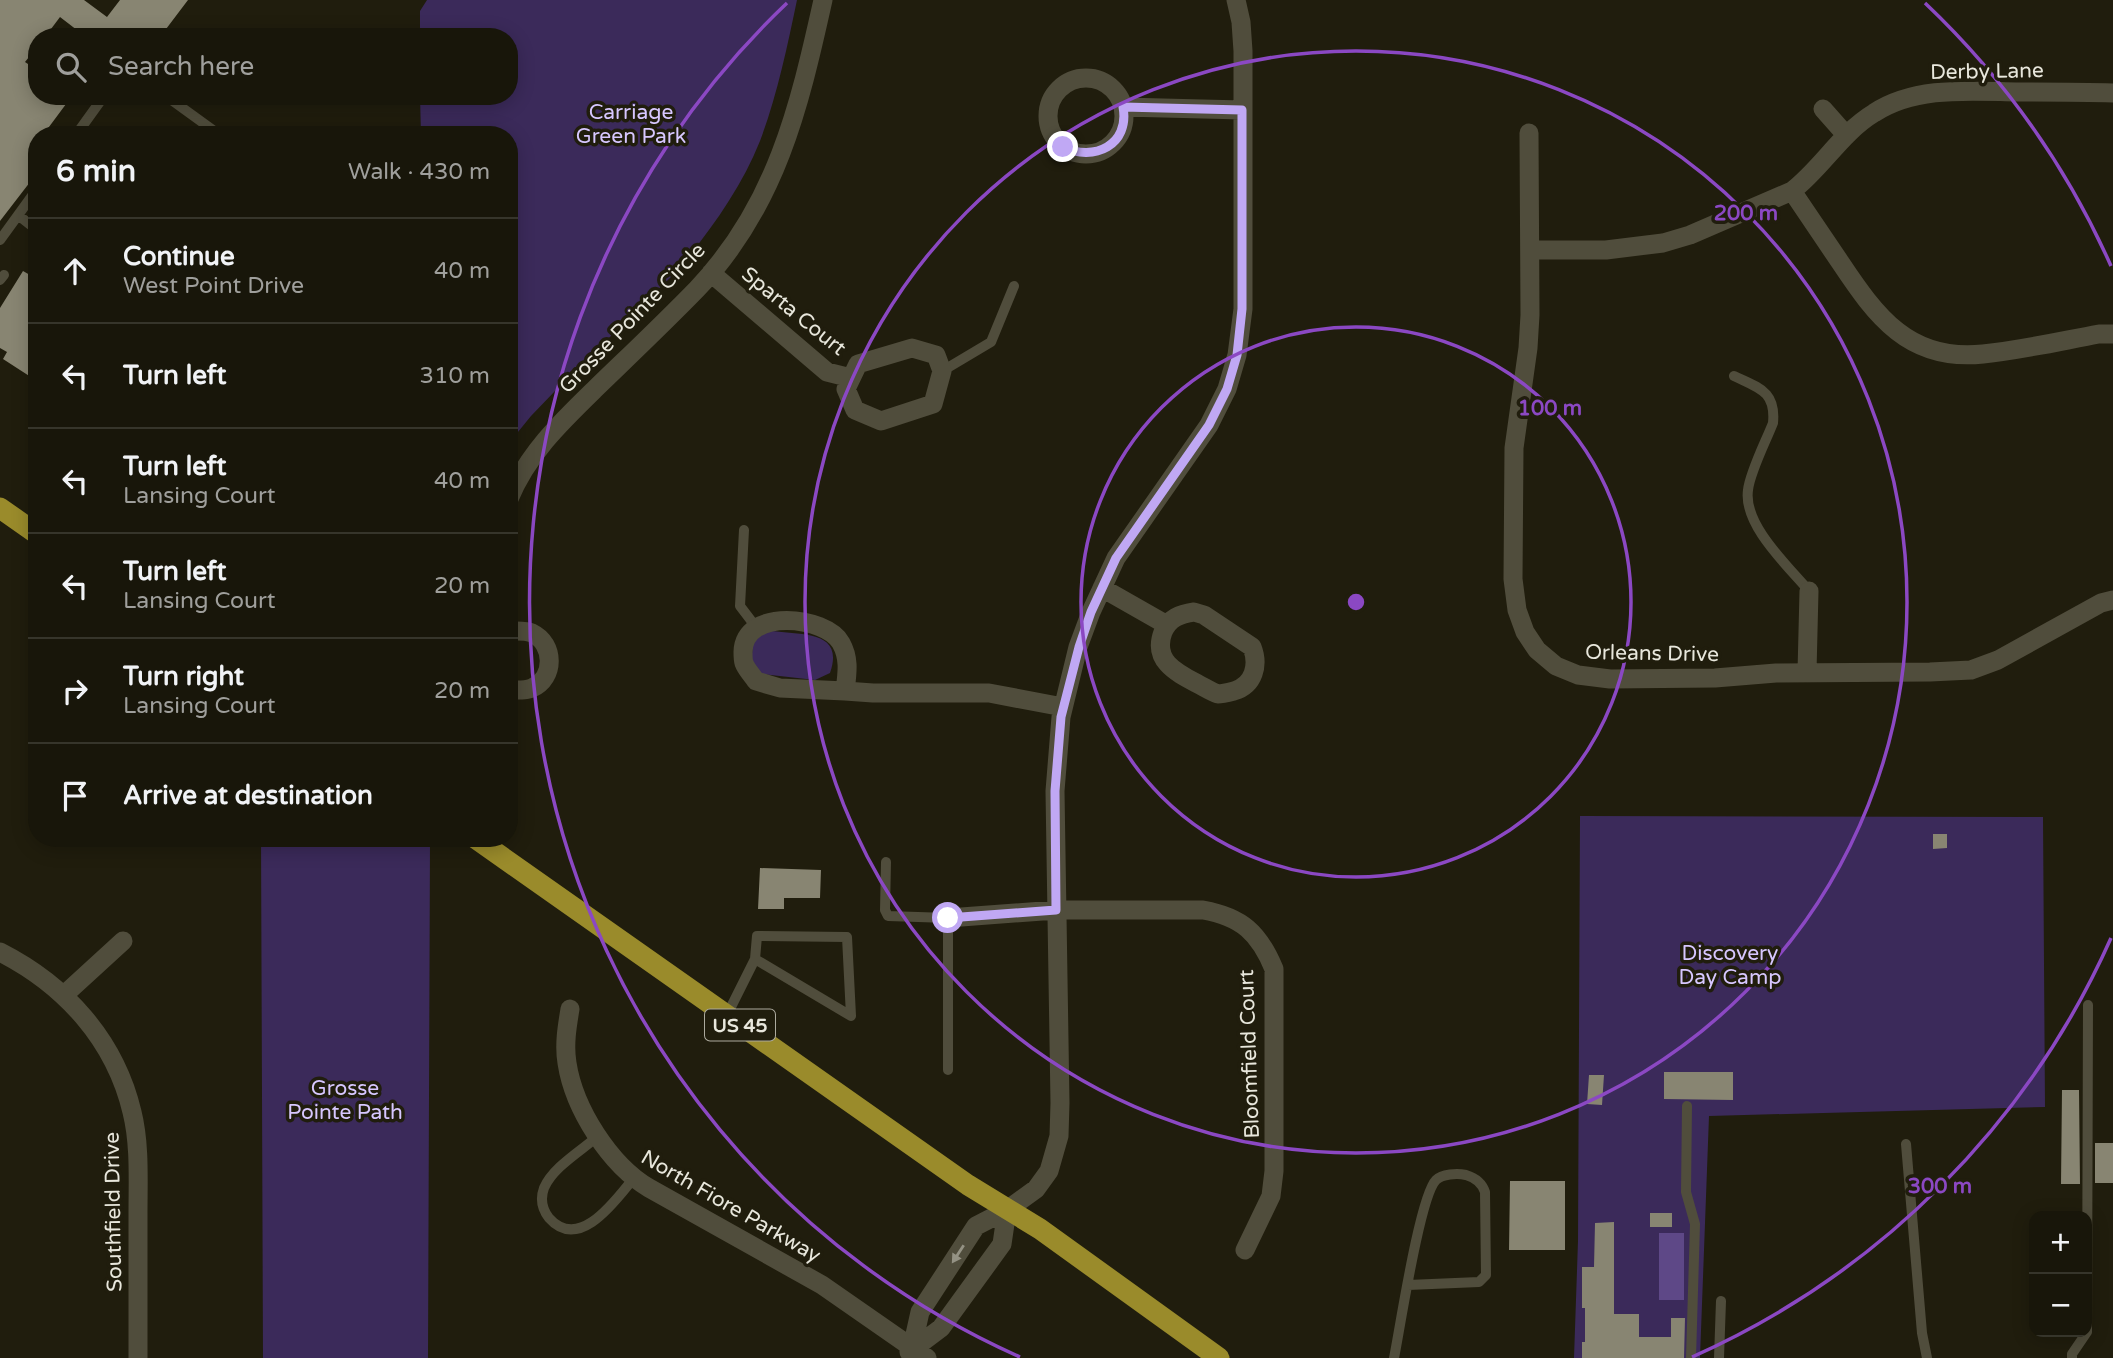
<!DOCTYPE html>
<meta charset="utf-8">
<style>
:root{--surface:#18160a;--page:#211f13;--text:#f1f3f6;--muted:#9f9f9c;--line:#36352b}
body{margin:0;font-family:"Varela Round",sans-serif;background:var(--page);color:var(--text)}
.controls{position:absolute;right:21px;bottom:21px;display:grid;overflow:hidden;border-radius:14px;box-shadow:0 4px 18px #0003}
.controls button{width:63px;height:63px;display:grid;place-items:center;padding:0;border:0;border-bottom:2px solid var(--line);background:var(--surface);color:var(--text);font:35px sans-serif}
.stop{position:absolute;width:21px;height:21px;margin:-16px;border:5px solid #c0a8f4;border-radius:50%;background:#fff}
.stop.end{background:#c0a8f4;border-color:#fff;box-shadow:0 2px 7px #0008}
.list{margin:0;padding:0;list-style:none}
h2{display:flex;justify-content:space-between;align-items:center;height:91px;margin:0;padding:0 28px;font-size:30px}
h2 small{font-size:23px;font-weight:400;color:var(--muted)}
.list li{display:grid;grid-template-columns:46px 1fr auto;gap:21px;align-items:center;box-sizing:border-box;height:105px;padding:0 28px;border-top:2px solid var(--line)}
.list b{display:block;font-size:26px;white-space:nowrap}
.list p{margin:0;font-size:23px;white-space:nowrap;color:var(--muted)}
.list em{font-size:23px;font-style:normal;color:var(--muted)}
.icon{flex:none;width:38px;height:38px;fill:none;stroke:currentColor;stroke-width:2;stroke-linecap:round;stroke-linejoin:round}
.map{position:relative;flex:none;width:2113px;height:1358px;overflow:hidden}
.search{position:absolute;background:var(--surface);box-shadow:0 4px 18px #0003;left:28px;top:28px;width:490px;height:77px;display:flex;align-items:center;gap:18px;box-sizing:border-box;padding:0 24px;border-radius:28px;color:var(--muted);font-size:26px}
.panel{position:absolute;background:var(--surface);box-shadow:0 4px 18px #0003;left:28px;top:126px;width:490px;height:721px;border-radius:28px}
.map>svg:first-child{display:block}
.green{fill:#3b2a5a}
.water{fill:#5e4887}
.building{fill:#888572}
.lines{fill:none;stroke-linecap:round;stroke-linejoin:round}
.lane{stroke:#504d3c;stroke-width:10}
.street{stroke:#504d3c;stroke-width:19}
.primary{stroke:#9a8b2b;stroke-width:21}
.oneway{fill:#949284}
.route{stroke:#c0a8f4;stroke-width:9}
.ring{fill:none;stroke:#8b48c3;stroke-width:3.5}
.labels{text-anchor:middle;stroke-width:7;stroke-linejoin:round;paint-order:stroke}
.shield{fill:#201d0d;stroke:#acaa9e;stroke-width:2}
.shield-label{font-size:19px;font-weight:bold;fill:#e8e7dc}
.street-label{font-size:21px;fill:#e8e7dc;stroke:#201d0d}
.park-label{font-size:21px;fill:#d7c7ff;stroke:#201d0d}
.centre{fill:#8b48c3;stroke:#201d0d;stroke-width:3.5}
.ring-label{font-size:21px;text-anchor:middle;font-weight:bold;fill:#8b48c3;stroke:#201d0d;stroke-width:7;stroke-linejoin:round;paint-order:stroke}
</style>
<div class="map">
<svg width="2113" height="1358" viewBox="0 0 2113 1358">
<rect width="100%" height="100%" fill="#201d0d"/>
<!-- green -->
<path class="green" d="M427 0H797C787 48 777 96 760 141 741 189 708 234 675 273L556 390 531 416 509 443V135H421L420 96H509V37H420V11Z
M772 631C801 635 845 630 830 673L815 680 761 674 751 665 753 642 761 634Z
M1580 816 2043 817 2045 1107 1709 1116 1700 1358H1574L1578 1241Z
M261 838H425L430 841 428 1358H263Z"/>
<!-- water -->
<path class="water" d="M1659 1233H1684V1300H1659Z"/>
<!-- building -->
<path class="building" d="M0 0H84L107 17 120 0H188L160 37H107L98 29 92 37H86L60 17 45 37H37V47L25 62 37 70V96H72L43 135H37V173L0 221Z
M23 271 37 279V381L3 359 7 352 0 348V308Z
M1933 834H1947V848L1933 849Z
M760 868 821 870 820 898H784V909H758Z
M1664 1072H1733V1100L1664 1099Z
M1589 1075H1604L1602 1105 1587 1104Z
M2062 1090H2079L2080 1184H2061Z
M2095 1143H2113V1183H2095Z
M1510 1181H1565V1250H1509Z
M1650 1213H1672V1227H1650Z
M1614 1222V1314H1639V1337H1671V1318H1685L1684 1358H1582V1342H1585V1308H1582V1267H1594L1595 1223Z"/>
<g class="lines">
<!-- lane -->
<path class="lane" d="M166 96 217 133 216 135
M76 135 104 96
M18 215 37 230
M0 240 37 189
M0 280 4 275
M941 367H949L991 342 1014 286
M1734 376C1759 388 1776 391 1773 423 1766 441 1750 472 1748 490 1743 525 1788 566 1809 591
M744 530 740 606 756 627
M886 862 885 910 888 916 948 918V1070
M727 1015 755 959 757 936 847 937 851 1016 755 959
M1687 1106 1686 1192 1695 1224 1691 1358
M598 1136C581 1151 553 1167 544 1188 540 1199 542 1209 549 1218 579 1252 615 1201 633 1179
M1906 1144 1922 1333 1927 1358
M2087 1332 2088 1005
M1394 1358C1400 1328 1420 1196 1436 1180 1442 1174 1457 1173 1466 1175 1476 1178 1482 1183 1485 1192L1486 1275 1479 1282 1408 1285
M1719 1358 1721 1301
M2072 1358V1354L2087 1332"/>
<!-- street -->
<path class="street" d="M1048 116a38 38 0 1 1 76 0a38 38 0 1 1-76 0Z
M1123 107 1243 110
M1823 109 1846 135
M1529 133 1530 315 1528 348 1514 448 1513 579 1517 610 1525 632 1537 650 1556 666 1578 675 1610 679 1715 678 1776 673 1930 672 1971 670 1998 660 2101 603 2113 600
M1792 191C1808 215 1824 238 1840 262 1876 316 1909 362 1983 354 2022 350 2061 341 2099 334H2113
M1531 250H1606L1663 243 1690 235 1792 191C1822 168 1841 133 1874 113 1915 86 1969 91 2016 92 2048 92 2081 92 2113 93
M711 273 827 372 851 378
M912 348 936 355 942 371 933 404 881 421 855 410 846 389 858 364Z
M509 499C527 455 560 423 594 390 628 357 663 324 697 289 776 206 799 108 823 0
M1102 588 1167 625
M1194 612 1204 615 1252 647C1259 665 1254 685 1234 691 1230 692 1222 694 1218 694 1212 692 1204 687 1198 684 1177 673 1152 661 1163 632 1169 618 1180 614 1194 612Z
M509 631C517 631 525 630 532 633 555 644 555 678 532 688 525 691 517 690 509 690
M1807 672 1809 591
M845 691 780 688 756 681C752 675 746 669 744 663 743 660 743 656 743 652 744 607 826 616 841 643 850 659 847 674 845 691L873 693H989L1063 707
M948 918 1056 910H1203C1242 917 1259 933 1274 969V1171L1271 1196 1245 1250
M0 952C65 985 115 1040 132 1112 140 1144 138 1180 138 1213 138 1261 138 1310 138 1358
M64 995 123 941
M570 1009C567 1027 564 1045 567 1063 574 1109 610 1165 649 1188L822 1285 927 1358
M912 1348 920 1312 976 1226 1007 1210 1036 1189 1049 1171 1059 1136 1060 1103 1055 791 1061 717 1078 647 1091 612 1116 558 1209 425 1227 389 1237 355 1243 309V51L1241 22 1236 0
M909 1352 941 1328 1002 1244 1007 1210"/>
<!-- primary -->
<path class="primary" d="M0 508 37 534
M475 838 968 1185 1040 1229 1219 1358"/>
</g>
<!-- one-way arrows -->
<defs><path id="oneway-solid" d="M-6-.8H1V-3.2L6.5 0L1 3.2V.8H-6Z" transform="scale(1.75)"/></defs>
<use class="oneway" href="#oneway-solid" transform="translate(958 1254) rotate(123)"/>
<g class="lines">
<!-- route -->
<path class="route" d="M948 918 1056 910 1055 791 1061 717 1079 647 1091 612 1116 558 1209 425 1227 389 1237 355 1242 309V110L1123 107C1130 145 1094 162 1063 147"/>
</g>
<!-- distance rings -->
<g class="ring">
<circle cx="1356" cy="602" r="275"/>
<circle cx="1356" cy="602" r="551"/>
<path d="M2111 938A826 826 0 0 1 1692 1357M1020 1357A826 826 0 0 1 787 3M1925 3A826 826 0 0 1 2111 266"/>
</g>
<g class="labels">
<!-- shield labels -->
<rect class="shield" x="705" y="1009.5" width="70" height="31" rx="5"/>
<g class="shield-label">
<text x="740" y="1032">US 45</text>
</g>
<!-- street labels -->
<g class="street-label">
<text transform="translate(1987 71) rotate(-1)" y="7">Derby Lane</text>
<text transform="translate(794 311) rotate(39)" y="7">Sparta Court</text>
<text transform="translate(632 318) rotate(-46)" y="7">Grosse Pointe Circle</text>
<text transform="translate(1652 653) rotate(1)" y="7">Orleans Drive</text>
<text transform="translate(1249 1054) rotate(-92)" y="7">Bloomfield Court</text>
<text transform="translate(731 1206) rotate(30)" y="7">North Fiore Parkway</text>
<text transform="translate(113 1212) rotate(-91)" y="7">Southfield Drive</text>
</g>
<!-- park labels -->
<g class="park-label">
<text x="631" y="119">Carriage<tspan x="631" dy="24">Green Park</tspan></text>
<text x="1730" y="960">Discovery<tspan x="1730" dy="24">Day Camp</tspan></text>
<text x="345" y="1095">Grosse<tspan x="345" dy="24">Pointe Path</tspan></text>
</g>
</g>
<circle cx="1356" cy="602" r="10" class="centre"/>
<g class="ring-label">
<text x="1746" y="220">200 m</text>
<text x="1550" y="415">100 m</text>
<text x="1940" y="1193">300 m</text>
</g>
</svg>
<div class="controls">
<button>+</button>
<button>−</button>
</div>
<div class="stop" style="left:948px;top:918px"></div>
<div class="stop end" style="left:1063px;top:147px"></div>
<div class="search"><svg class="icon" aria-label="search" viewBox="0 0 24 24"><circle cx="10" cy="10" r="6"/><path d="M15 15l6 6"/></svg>Search here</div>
<section class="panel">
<h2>6 min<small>Walk · 430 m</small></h2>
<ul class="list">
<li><svg class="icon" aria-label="ahead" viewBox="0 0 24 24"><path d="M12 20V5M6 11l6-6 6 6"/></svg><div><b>Continue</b><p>West Point Drive</p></div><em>40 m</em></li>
<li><svg class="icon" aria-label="left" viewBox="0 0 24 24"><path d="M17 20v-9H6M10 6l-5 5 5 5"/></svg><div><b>Turn left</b></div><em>310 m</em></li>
<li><svg class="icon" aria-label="left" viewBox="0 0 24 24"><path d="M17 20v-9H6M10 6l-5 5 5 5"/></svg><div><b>Turn left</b><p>Lansing Court</p></div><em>40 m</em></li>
<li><svg class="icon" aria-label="left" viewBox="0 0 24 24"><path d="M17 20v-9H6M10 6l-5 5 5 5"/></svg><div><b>Turn left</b><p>Lansing Court</p></div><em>20 m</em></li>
<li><svg class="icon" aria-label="right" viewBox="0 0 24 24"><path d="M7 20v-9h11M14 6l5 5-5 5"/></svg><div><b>Turn right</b><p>Lansing Court</p></div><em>20 m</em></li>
<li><svg class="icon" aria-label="arrive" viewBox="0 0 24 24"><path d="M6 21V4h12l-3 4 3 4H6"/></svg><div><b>Arrive at destination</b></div></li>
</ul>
</section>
</div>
